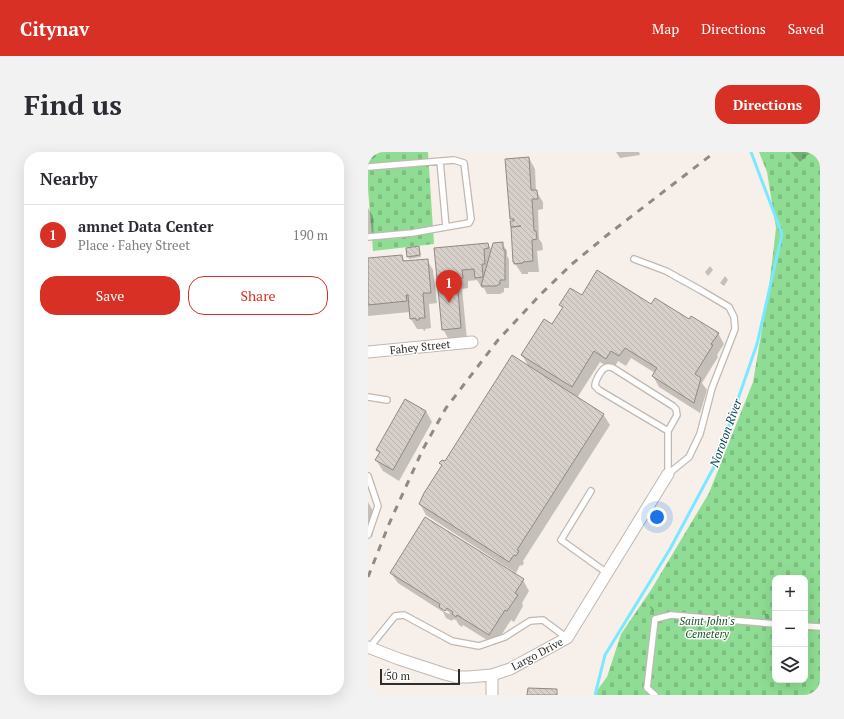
<!DOCTYPE html>
<meta charset="utf-8">
<style>
:root{--surface:#fff;--page:#f2f2f3;--text:#2b2b33;--muted:#7c7c81;--line:#e1e1e2;--accent:#d93025}
body{margin:0;font-family:"PT Serif",serif;background:var(--page);color:var(--text)}
.controls{position:absolute;right:12px;bottom:12px;display:grid;overflow:hidden;border-radius:8px;box-shadow:0 4px 16px #0002}
.controls button{width:36px;height:36px;display:grid;place-items:center;padding:0;border:0;border-bottom:1px solid var(--line);background:var(--surface);color:var(--text);font:20px sans-serif}
.scale{position:absolute;left:12px;bottom:10px;width:80px;box-sizing:border-box;padding-left:4px;border:2px solid #302d2a;border-top:0;font-size:11px;line-height:14px;white-space:nowrap;color:#302d2a;-webkit-text-stroke:3px #fefefe;paint-order:stroke}
.you{position:absolute;left:289px;top:365px;width:14px;height:14px;margin:-10px;border:3px solid #fff;border-radius:50%;background:#1a73e8;box-shadow:0 0 0 6px #1a73e833}
.badge{display:grid;place-items:center;width:26px;height:26px;border-radius:50%;background:var(--accent);color:#fff;font-size:13px;font-weight:700}
.pin{position:absolute;translate:-50% -33px;filter:drop-shadow(0 1px 2px #0008)}
.pin::after{content:'';position:absolute;top:21px;width:14px;height:12px;background:inherit;clip-path:polygon(0 0,100% 0,50% 100%)}
.list{margin:0;padding:0;list-style:none}
h2{display:flex;justify-content:space-between;align-items:center;height:52px;margin:0;padding:0 16px;font-size:17px}
h2 small{font-size:13px;font-weight:400;color:var(--muted)}
.list li{display:grid;grid-template-columns:26px 1fr auto;gap:12px;align-items:center;box-sizing:border-box;height:60px;padding:0 16px;border-top:1px solid var(--line)}
.list b{display:block;font-size:15px;white-space:nowrap}
.list p{margin:0;font-size:13px;white-space:nowrap;color:var(--muted)}
.list em{font-size:13px;font-style:normal;color:var(--muted)}
.actions{display:flex;gap:8px;padding:12px 16px}
.actions a{flex:1;padding:9px 0;border:1px solid var(--accent);border-radius:16px;text-align:center;font-size:14px;color:var(--accent)}
.actions .main{background:var(--accent);color:#fff}
.icon{flex:none;width:22px;height:22px;fill:none;stroke:currentColor;stroke-width:2;stroke-linecap:round;stroke-linejoin:round}
.map{position:relative;flex:none;width:452px;height:543px;overflow:hidden;border-radius:16px}
header{display:flex;align-items:center;gap:24px;box-sizing:border-box;height:56px;padding:0 20px;background:var(--accent);color:#fff}
header strong{font-size:19px}
nav{display:flex;gap:22px;margin-inline-start:auto;font-size:14px}
.intro{display:flex;align-items:center;justify-content:space-between;box-sizing:border-box;height:96px;padding:0 24px}
h1{margin:0;font-size:28px}
.button{padding:10px 18px;border-radius:16px;background:var(--accent);color:#fff;font-size:14px;font-weight:700}
main{display:flex;gap:24px;padding:0 24px}
aside{flex:1;background:var(--surface);border-radius:16px;box-shadow:0 4px 16px #0002}
.map>svg:first-child{display:block}
.cemetery{fill:url(#cemetery-stones);fill-rule:evenodd}
.shadow{fill:#0003;fill-rule:evenodd}
.lines{fill:none;stroke-linecap:round;stroke-linejoin:round}
.stream{stroke:#7ce8ff;stroke-width:3}
.building{fill:url(#building-back-hatch);stroke:#908983}
.lane-casing{stroke:#c0b8b2;stroke-width:8}
.street-casing{stroke:#c0b8b2;stroke-width:13}
.lane{stroke:#fff;stroke-width:5.5}
.street{stroke:#fff;stroke-width:11}
.rail{stroke:#908a86;stroke-width:3;stroke-dasharray:7 7;stroke-linecap:butt}
.labels{text-anchor:middle;stroke-width:3;stroke-linejoin:round;paint-order:stroke}
.street-label{font-size:11px;fill:#302d2a;stroke:#fefefe}
.park-label{font-size:11px;font-style:italic;fill:#1d5424;stroke:#fefefe}
.water-label{font-size:12px;font-style:italic;fill:#004450;stroke:#fefefe}
</style>
<header>
<strong>Citynav</strong>
<nav><a>Map</a><a>Directions</a><a>Saved</a></nav>
</header>
<div class="intro"><h1>Find us</h1><a class="button">Directions</a></div>
<main>
<aside>
<h2>Nearby<small></small></h2>
<ul class="list">
<li><span class="badge">1</span><div><b>amnet Data Center</b><p>Place · Fahey Street</p></div><em>190 m</em></li>
</ul>
<div class="actions"><a class="main">Save</a><a>Share</a></div>
</aside>
<div class="map">
<svg width="452" height="543" viewBox="0 0 452 543">
<defs>
<pattern id="cemetery-stones" width="16" height="16" patternUnits="userSpaceOnUse"><rect width="16" height="16" fill="#8fdd94"/><path d="M2 7V4a2 2 0 0 1 4 0v3zM10 15v-3a2 2 0 0 1 4 0v3z" fill="#7cbe80"/></pattern>
<pattern id="building-back-hatch" width="6" height="6" patternUnits="userSpaceOnUse"><rect width="6" height="6" fill="#d7cfc9"/><path d="M-1 5l2 2M0 0l6 6M5-1l2 2" fill="none" stroke="#b9b2ad"/></pattern>
</defs>
<rect width="100%" height="100%" fill="#f7efe9"/>
<!-- cemetery -->
<path class="cemetery" d="M11 0H60L66 92 5 99 0 37V1Z
M391 0H452V543H227V541L239 525 253 482 283 438 341 341 385 230 401 136 408 76 399 20ZM407 426H437V528H407Z"/>
<!-- shadow -->
<path class="shadow" d="M0 0H7L8 5 0 6Z
M248 0H271L272 3 252 6Z
M423 0H443L432 10Z
M161 6 167 17 168 39 175 50V57L170 58 171 87 174 91 175 98 169 99 171 120H160V122H154L146 110 145 70 143 66Z
M0 56 5 64 6 87H0Z
M134 91 139 99V104L141 107V136H136V140L132 142H119L116 136H114L109 128 100 129V136L94 137 99 187 81 188 75 177 67 97 120 92 124 99Z
M50 95 52 98 53 105 41 107 40 104Z
M34 104 37 110 59 108 65 118 69 151 61 152 63 176 57 177V179H56L55 177H49L43 167 42 160 0 164V107Z
M342 114 345 118 340 124 337 120Z
M357 124 360 128 356 134 352 131Z
M214 144 284 153 321 168 350 181 356 192 349 203 350 205 334 231 339 238 332 261 291 235 285 224 287 221 263 206 258 214 250 209 245 218 232 210 209 246 235 262 242 273 155 409 156 411 154 414 152 413 148 421 58 363 52 352 74 315 73 311H77L161 215 154 203 184 173 195 157 192 153Z
M58 259 64 270 31 329 15 319 8 308 12 302 9 298Z
M0 350 4 357 7 374 4 385H0Z
M23 421 155 428 161 439 154 451 155 454 146 470 143 468 127 493 95 473 94 475 91 473 88 468 85 467 84 469 78 466 75 460 30 431ZM75 456 82 461 81 462 75 459Z
M283 454 286 458 285 460 282 455Z
M397 462H400L401 464V467H398L397 465Z
M18 523H28L30 525 27 530 19 525Z"/>
<g class="lines">
<!-- stream -->
<path class="stream" d="M227 543 237 503 302 397 348 311 389 192 414 82 383 0"/>
</g>
<!-- building -->
<path class="building" d="M161 5 163 38H169L170 47H164L166 79H168L169 87 164 88 165 109 155 110V111L146 112V110H145L143 75 153 74 143 75 142 69H146V67H142L137 7Z
M135 90V97L137 98V128H132V132L128 134H113L125 91Z
M120 91 121 96 116 97 117 112H114L115 125 107 126 106 117 94 118 95 126H89L93 176 74 178 66 96Z
M51 94 52 103 39 105 38 96Z
M34 103 35 109 60 107 63 141H55L57 166H51V168H48V166L42 167 40 143H38L39 149 0 153V106Z
M229 118 283 152 287 146 321 167 323 164 351 181 343 192 345 193 327 222 333 226 326 251 284 224 289 216 257 196 251 204 243 199 238 207 226 199 204 235 153 203 176 167 184 172 195 155 191 153 202 136 214 143Z
M144 203 236 262 149 398 151 399 148 404 146 403 141 410 51 352 56 341 74 313 71 311 74 308 77 309Z
M37 247 58 259 25 318 7 308 12 300 8 298Z
M57 365 156 427 147 441 150 443 139 459 137 458 121 483 89 463 88 465 84 462 85 460 79 456 77 459 71 455 72 452 22 421Z
M20 517 29 522 26 528 16 523Z
M160 536 189 537V543H159Z"/>
<g class="lines">
<defs>
<path id="lane" d="M72 9 78 75
M0 15 86 8 96 11 103 67 101 71 44 81 0 85
M266 107 298 119 334 139 361 155 366 165 367 177 344 236 332 282 321 305 300 322
M0 245 19 248
M300 279 231 238 227 234C227 229 233 218 237 216 240 214 241 215 245 216L305 254 308 257 309 263 300 279V322
M0 324 10 354 0 383
M223 339 193 388 239 421
M437 474 452 475
M1 496 27 464 36 463 84 489 111 494 137 485 162 469 175 468 199 486
M287 543 279 536 287 467 303 463 407 472"/>
<path id="street" d="M0 200 104 190
M0 495 31 507 77 522 88 525H100L124 523 142 517 199 486 300 322
M124 523V543"/>
</defs>
<!-- lane casing -->
<use href="#lane" class="lane-casing"/>
<!-- street casing -->
<use href="#street" class="street-casing"/>
<!-- lane -->
<use href="#lane" class="lane"/>
<!-- street -->
<use href="#street" class="street"/>
<!-- rail -->
<path class="rail" d="M0 425 21 372 55 297 78 256 130 188 173 142 204 112 238 84 347 0"/>
</g>
<g class="labels">
<!-- street labels -->
<g class="street-label">
<text transform="translate(52 195) rotate(-6)" y="4">Fahey Street</text>
<text transform="translate(169 502) rotate(-28)" y="4">Largo Drive</text>
</g>
<!-- park labels -->
<g class="park-label">
<text x="339" y="473">Saint John's<tspan x="339" dy="13">Cemetery</tspan></text>
</g>
<!-- water labels -->
<g class="water-label">
<text transform="translate(358 281) rotate(-70)" y="4">Noroton River</text>
</g>
</g>
</svg>
<div class="controls">
<button>+</button>
<button>−</button>
<button><svg class="icon" aria-label="layers" viewBox="0 0 24 24"><path d="M12 4l9 5-9 5-9-5zM3 14l9 5 9-5"/></svg></button>
</div>
<div class="scale">50 m</div>
<div class="you"></div>
<div class="pin badge" style="left:81px;top:151px">1</div>
</div>
</main>
